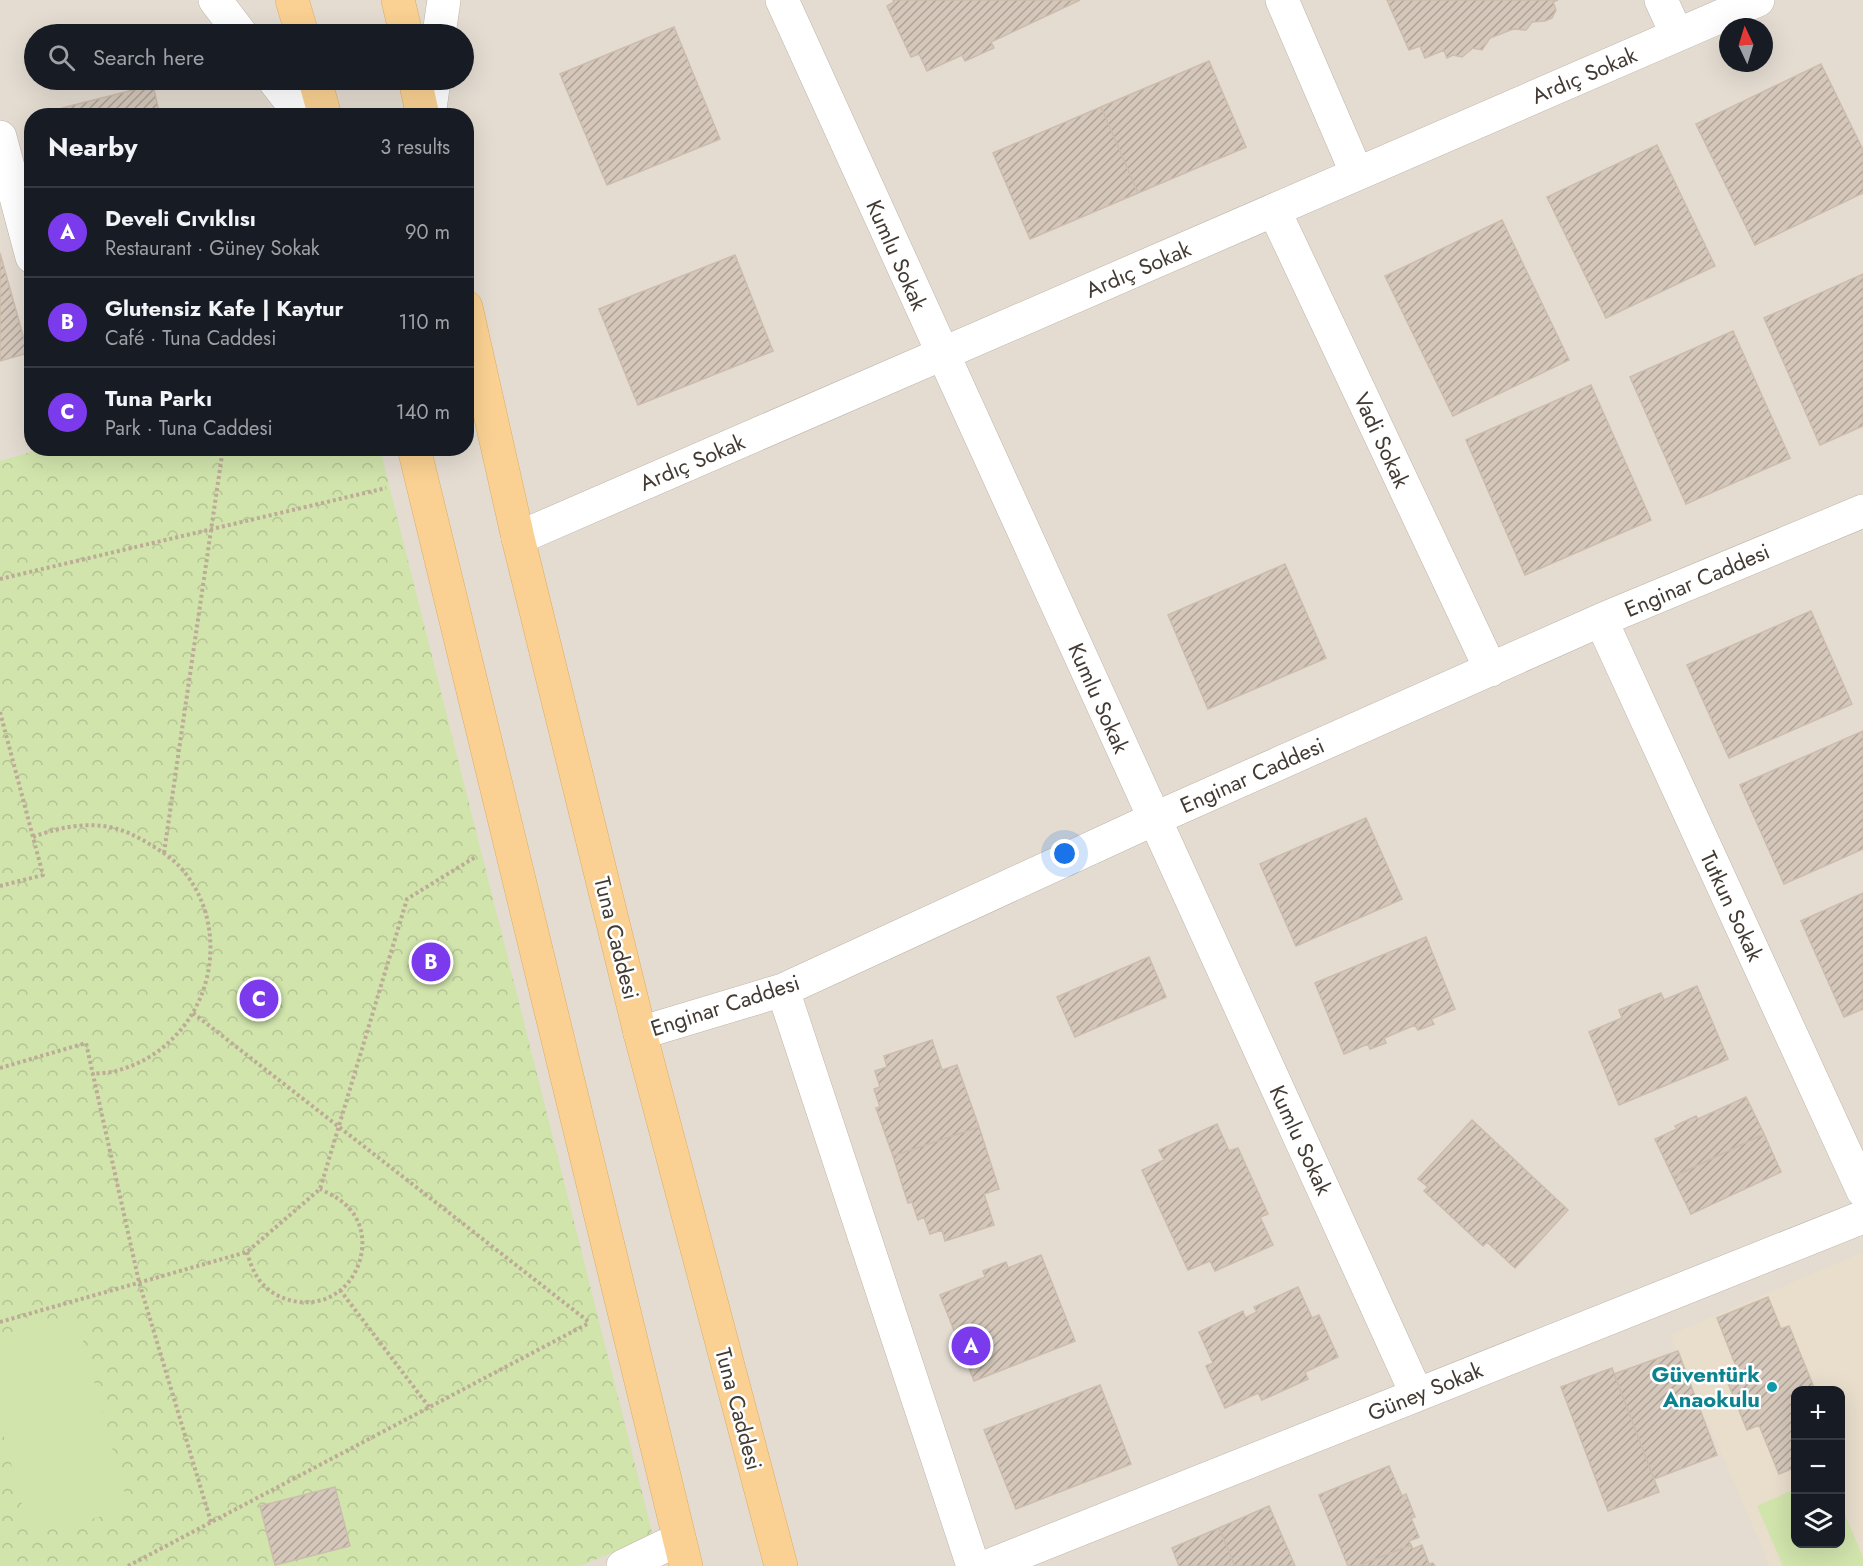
<!DOCTYPE html>
<meta charset="utf-8">
<style>
:root{--surface:#171b24;--page:#242831;--text:#f1f3f6;--muted:#9ea1a6;--line:#363941;--accent:#7c3aed}
body{margin:0;font-family:Jost,sans-serif;background:var(--page);color:var(--text)}
.controls{position:absolute;right:18px;bottom:18px;display:grid;overflow:hidden;border-radius:12px;box-shadow:0 6px 24px #0002}
.controls button{width:54px;height:54px;display:grid;place-items:center;padding:0;border:0;border-bottom:2px solid var(--line);background:var(--surface);color:var(--text);font:30px sans-serif}
.compass{position:absolute;left:1719px;top:18px;width:54px;height:54px;border-radius:50%;background:var(--surface);box-shadow:0 6px 24px #0002;rotate:356deg}
.you{position:absolute;left:1065px;top:854px;width:21px;height:21px;margin:-15px;border:4px solid #fff;border-radius:50%;background:#1a73e8;box-shadow:0 0 0 9px #1a73e833}
.badge{display:grid;place-items:center;width:39px;height:39px;border-radius:50%;background:var(--accent);color:#fff;font-size:20px;font-weight:700}
.pin{position:absolute;translate:-50% -50%;border:3px solid #fff;box-shadow:0 2px 6px #0006}
.list{margin:0;padding:0;list-style:none}
h2{display:flex;justify-content:space-between;align-items:center;height:78px;margin:0;padding:0 24px;font-size:26px}
h2 small{font-size:20px;font-weight:400;color:var(--muted)}
.list li{display:grid;grid-template-columns:39px 1fr auto;gap:18px;align-items:center;box-sizing:border-box;height:90px;padding:0 24px;border-top:2px solid var(--line)}
.list b{display:block;font-size:22px;white-space:nowrap}
.list p{margin:0;font-size:20px;white-space:nowrap;color:var(--muted)}
.list em{font-size:20px;font-style:normal;color:var(--muted)}
.icon{flex:none;width:33px;height:33px;fill:none;stroke:currentColor;stroke-width:2;stroke-linecap:round;stroke-linejoin:round}
.map{position:relative;flex:none;width:1863px;height:1566px;overflow:hidden}
.search{position:absolute;background:var(--surface);box-shadow:0 6px 24px #0002;left:24px;top:24px;width:450px;height:66px;display:flex;align-items:center;gap:15px;box-sizing:border-box;padding:0 21px;border-radius:33px;color:var(--muted);font-size:22px}
.panel{position:absolute;background:var(--surface);box-shadow:0 6px 24px #0002;left:24px;top:108px;width:450px;height:348px;border-radius:24px}
.map>svg:first-child{display:block}
.residential{fill:#e4dcd1;fill-rule:evenodd}
.education{fill:#e9decc;fill-rule:evenodd}
.park{fill:url(#park-crowns)}
.garden{fill:#d1e4ac}
.building{fill:url(#building-hatch);stroke:#ccbcac;stroke-width:1.5}
.lines{fill:none;stroke-linecap:round;stroke-linejoin:round}
.minor-casing{stroke:#beb4a9;stroke-width:34}
.major-casing{stroke:#deac63;stroke-width:34}
.path{stroke:#bdab97;stroke-width:4;stroke-dasharray:3 3;stroke-linecap:butt}
.minor{stroke:#fff;stroke-width:33}
.major{stroke:#fad192;stroke-width:33}
.culture-dot{fill:#0f9aa8;stroke:#fff;stroke-width:2}
.labels{text-anchor:middle;stroke-width:5;stroke-linejoin:round;paint-order:stroke}
.street-label{font-size:22px;fill:#423a33;stroke:#fff}
.culture-label{font-size:22px;font-weight:bold;fill:#0d838f;stroke:#fff;text-anchor:end}
</style>
<div class="map">
<svg width="1863" height="1566" viewBox="0 0 1863 1566">
<defs>
<pattern id="park-crowns" width="20" height="18" patternUnits="userSpaceOnUse" patternTransform="scale(1.5)"><rect width="20" height="18" fill="#d1e4ac"/><path d="M2 6a3 3 0 1 1 6 0M12 15a3 3 0 1 1 6 0" fill="none" stroke="#b5c494"/></pattern>
<pattern id="building-hatch" width="6" height="6" patternUnits="userSpaceOnUse" patternTransform="scale(1.5)"><rect width="6" height="6" fill="#d5c8bb"/><path d="M-1 1l2-2M0 6l6-6M5 7l2-2" fill="none" stroke="#aea399"/></pattern>
</defs>
<rect width="100%" height="100%" fill="#f0ebe2"/>
<!-- residential -->
<path class="residential" d="M0 0H1863V1566H0ZM1728 27H1764V63H1728ZM34 34H464V80H34ZM32 116H466V448H32ZM1796 1390H1840V1544H1796Z"/>
<!-- education -->
<path class="education" d="M1863 1252V1566H1770L1670 1335ZM1796 1390H1840V1544H1796Z"/>
<!-- park -->
<path class="park" d="M45 448 380 449 653 1536 580 1566H0V461Z"/>
<!-- garden -->
<path class="garden" d="M76 1315 129 1509 30 1535 0 1422V1335Z
M1795 1489 1796 1544H1840L1841 1505 1863 1557V1566H1783L1757 1506Z"/>
<!-- building -->
<path class="building" d="M893 0H1080L991 42 994 48 965 61 962 55 927 71 919 54 911 57 887 6 894 2Z
M1387 0H1558L1553 2 1556 10 1552 18 1545 21 1532 22 1526 30 1513 29 1490 38 1482 50 1473 48 1462 57 1453 55 1447 58 1444 50 1425 58 1420 46 1409 50Z
M674 27 720 139 607 185 560 74Z
M1209 61 1246 147 1138 193 1101 107Z
M1821 64 1863 150V193L1755 245 1696 124Z
M153 85 160 116H64L62 108Z
M1101 107 1138 193 1030 239 993 153Z
M1657 145 1715 266 1606 318 1547 197Z
M1502 220 1569 360 1453 416 1385 276Z
M0 253 28 353 0 361Z
M735 255 773 351 638 405 599 309Z
M1863 274V426L1820 445 1764 318Z
M1733 331 1790 458 1686 504 1630 377Z
M1591 385 1651 520 1525 575 1466 440Z
M1285 564 1326 658 1208 709 1168 615Z
M1811 611 1852 704 1729 758 1687 665Z
M1863 731V849L1784 884 1740 785Z
M1366 818 1402 899 1296 946 1260 864Z
M1863 893V1009L1844 1017 1801 921Z
M1426 937 1455 1009 1431 1019 1434 1024 1418 1030 1415 1025 1384 1038 1386 1043 1370 1049 1368 1044 1344 1054 1315 983Z
M1149 957 1166 997 1075 1037 1057 997Z
M1697 986 1728 1059 1619 1105 1589 1032 1622 1018 1619 1010 1661 993 1664 1000Z
M932 1040 942 1070 957 1065 979 1127 893 1156 876 1108 880 1107 874 1089 880 1087 875 1071 887 1067 884 1056Z
M1746 1097 1764 1134 1673 1177 1655 1139 1677 1129 1675 1126 1696 1116 1698 1119Z
M1472 1120 1568 1210 1515 1268 1487 1242 1483 1246 1424 1191 1428 1187 1418 1179Z
M1217 1124 1229 1151 1238 1148 1268 1214 1260 1217 1273 1245 1215 1271 1210 1261 1188 1270 1142 1170 1164 1160 1159 1150Z
M979 1127 999 1189 984 1194 994 1225 945 1241 942 1230 930 1234 924 1217 918 1220 912 1202 908 1203 893 1156Z
M1764 1134 1781 1172 1691 1214 1673 1177Z
M1041 1255 1075 1341 974 1381 940 1295 985 1277 983 1271 1006 1262 1008 1268Z
M1298 1287 1312 1318 1319 1315 1338 1357 1305 1372 1308 1379 1262 1400 1258 1393 1225 1408 1206 1366 1213 1363 1199 1332 1243 1311 1245 1318 1257 1312 1254 1307Z
M1768 1297 1781 1329 1789 1326 1815 1390H1796V1467L1779 1474 1759 1425 1747 1430 1728 1383 1741 1379 1717 1318Z
M1678 1351 1717 1455 1654 1479 1614 1374Z
M1612 1368 1659 1492 1608 1511 1561 1387Z
M1100 1385 1131 1464 1016 1509 984 1430Z
M1389 1466 1402 1496 1406 1494 1415 1517 1411 1518 1419 1537 1409 1541 1411 1545 1358 1566H1348L1319 1495Z
M335 1487 350 1546 275 1565 260 1506Z
M1269 1506 1295 1566H1235L1219 1528Z
M1219 1528 1235 1566H1179L1172 1548Z
M1411 1545 1413 1549 1422 1545 1429 1564 1433 1563 1435 1566H1358Z"/>
<g class="lines">
<defs>
<path id="minor" d="M215 0 241 34
M782 0 1417 1395
M1282 0 1357 174
M1661 0 1677 35
M439 34 444 0
M274 80 302 116
M429 116 434 80
M0 137 32 257
M1274 210 1491 670
M518 538 1758 0
M1601 620 1863 1191
M783 990 973 1566
M640 1033 783 990 1154 819 1601 620 1863 511
M623 1566 679 1539
M988 1566 1863 1217"/>
<path id="major" d="M292 0 302 34
M398 0 406 34
M315 80 325 116
M415 80 423 116
M466 307 518 538 640 1033 781 1566
M414 448 686 1566"/>
</defs>
<!-- minor casing -->
<use href="#minor" class="minor-casing"/>
<!-- major casing -->
<use href="#major" class="major-casing"/>
<!-- path -->
<path class="path" d="M0 579 386 488
M0 712 43 875 0 886
M33 837C57 828 83 822 109 827 125 830 138 837 151 845 161 851 172 858 180 867 223 914 219 989 177 1034 162 1051 141 1064 119 1070 111 1073 101 1073 92 1074
M164 853 223 448
M193 1013 589 1322
M0 1068 86 1043 139 1282 211 1522
M247 1252C250 1262 253 1272 260 1281 277 1303 312 1309 335 1294 364 1276 373 1231 347 1206 339 1198 330 1194 320 1189
M340 1290 429 1407
M0 1322 247 1252 320 1189 407 899 477 856
M128 1566 589 1323"/>
<!-- minor -->
<use href="#minor" class="minor"/>
<!-- major -->
<use href="#major" class="major"/>
</g>
<!-- markers -->
<circle class="culture-dot" cx="1772" cy="1387" r="6"/>
<g class="labels">
<!-- street labels -->
<g class="street-label">
<text transform="translate(1584 75) rotate(-23)" y="8">Ardıç Sokak</text>
<text transform="translate(897 255) rotate(66)" y="8">Kumlu Sokak</text>
<text transform="translate(1138 269) rotate(-23)" y="8">Ardıç Sokak</text>
<text transform="translate(1382 440) rotate(65)" y="8">Vadi Sokak</text>
<text transform="translate(692 462) rotate(-23)" y="8">Ardıç Sokak</text>
<text transform="translate(1697 580) rotate(-23)" y="8">Enginar Caddesi</text>
<text transform="translate(1099 698) rotate(66)" y="8">Kumlu Sokak</text>
<text transform="translate(1252 775) rotate(-24)" y="8">Enginar Caddesi</text>
<text transform="translate(1732 906) rotate(65)" y="8">Tutkun Sokak</text>
<text transform="translate(617 938) rotate(76)" y="8">Tuna Caddesi</text>
<text transform="translate(725 1005) rotate(-18)" y="8">Enginar Caddesi</text>
<text transform="translate(1301 1140) rotate(65)" y="8">Kumlu Sokak</text>
<text transform="translate(1425 1391) rotate(-22)" y="8">Güney Sokak</text>
<text transform="translate(739 1409) rotate(75)" y="8">Tuna Caddesi</text>
</g>
<!-- culture labels -->
<g class="culture-label">
<text x="1760" y="1382">Güventürk<tspan x="1760" dy="25">Anaokulu</tspan></text>
</g>
</g>
</svg>
<div class="controls">
<button>+</button>
<button>−</button>
<button><svg class="icon" aria-label="layers" viewBox="0 0 24 24"><path d="M12 4l9 5-9 5-9-5zM3 14l9 5 9-5"/></svg></button>
</div>
<svg class="compass" viewBox="-18 -18 36 36"><path d="M0-13l5 13h-10z" fill="#e53935"/><path d="M0 13l5-13h-10z" fill="#9ea1a6"/></svg>
<div class="you"></div>
<div class="pin badge" style="left:971px;top:1346px">A</div>
<div class="pin badge" style="left:431px;top:962px">B</div>
<div class="pin badge" style="left:259px;top:999px">C</div>
<div class="search"><svg class="icon" aria-label="search" viewBox="0 0 24 24"><circle cx="10" cy="10" r="6"/><path d="M15 15l6 6"/></svg>Search here</div>
<section class="panel">
<h2>Nearby<small>3 results</small></h2>
<ul class="list">
<li><span class="badge">A</span><div><b>Develi Cıvıklısı</b><p>Restaurant · Güney Sokak</p></div><em>90 m</em></li>
<li><span class="badge">B</span><div><b>Glutensiz Kafe | Kaytur</b><p>Café · Tuna Caddesi</p></div><em>110 m</em></li>
<li><span class="badge">C</span><div><b>Tuna Parkı</b><p>Park · Tuna Caddesi</p></div><em>140 m</em></li>
</ul>
</section>
</div>
